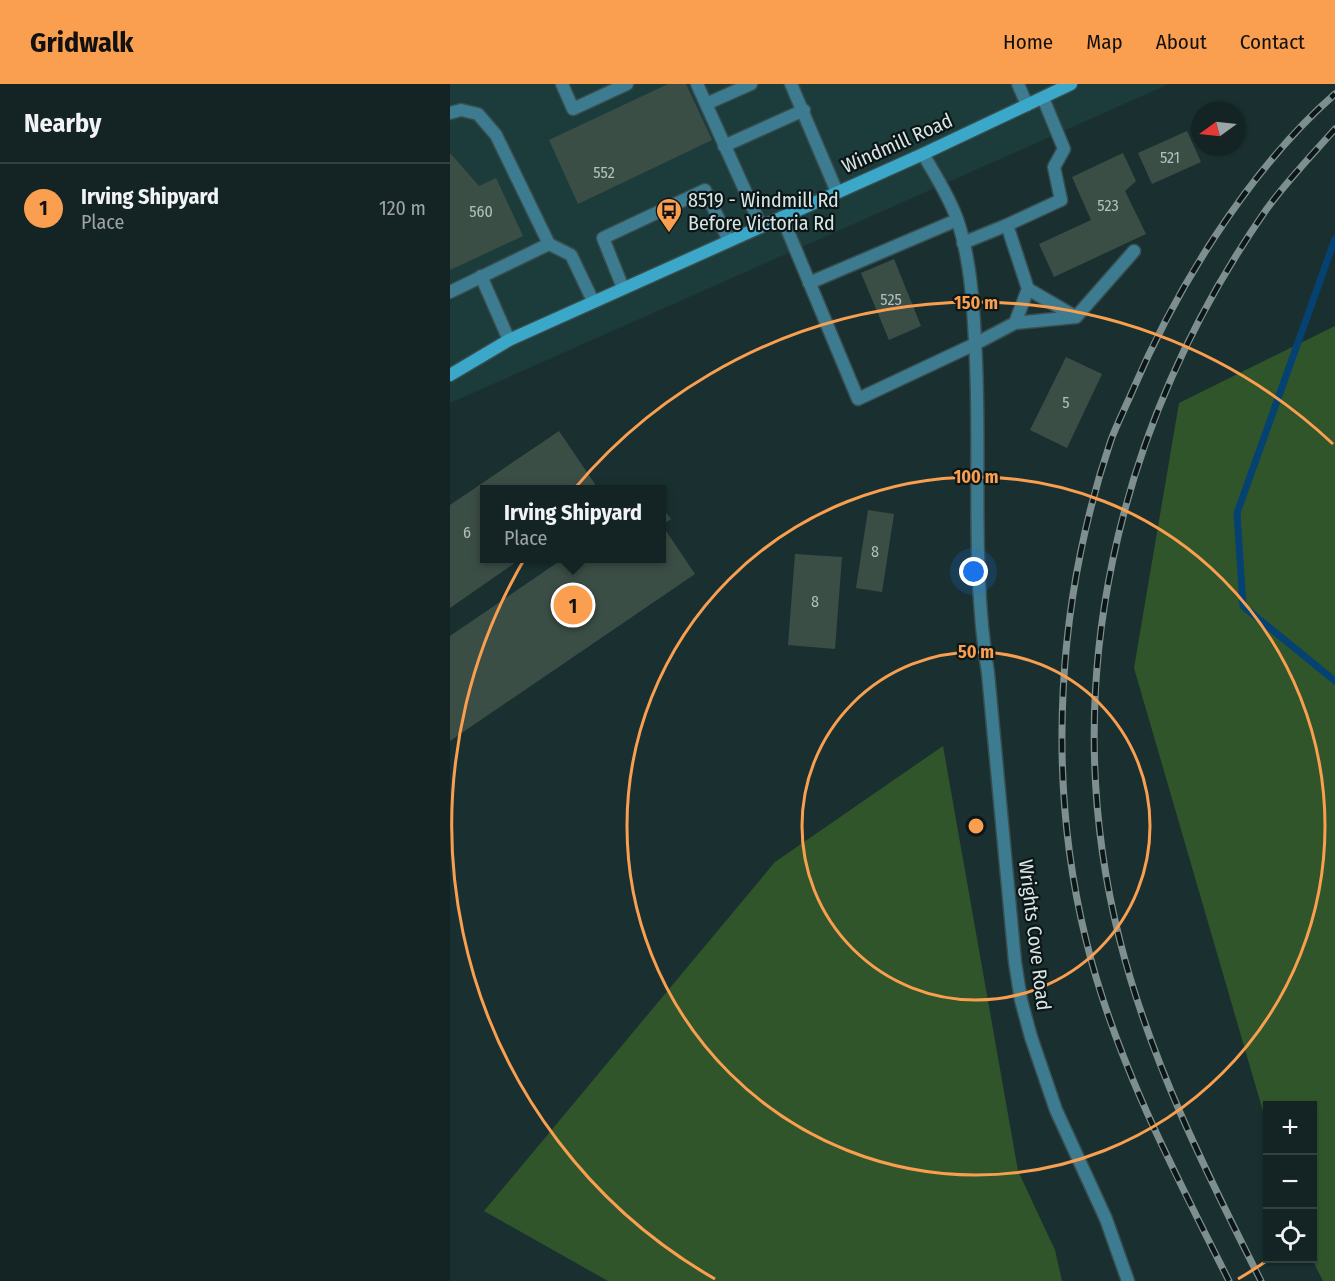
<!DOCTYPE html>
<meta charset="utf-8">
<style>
:root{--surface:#142424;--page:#1d2c2c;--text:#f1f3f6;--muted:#9da4a6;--line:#334141;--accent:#fa9f4f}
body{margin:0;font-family:"Fira Sans Condensed",sans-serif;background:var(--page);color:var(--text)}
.controls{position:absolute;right:18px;bottom:18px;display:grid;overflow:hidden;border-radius:0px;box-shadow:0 2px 4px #0004}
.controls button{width:54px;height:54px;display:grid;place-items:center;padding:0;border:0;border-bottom:2px solid var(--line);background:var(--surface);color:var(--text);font:30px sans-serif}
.compass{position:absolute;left:741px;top:18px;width:54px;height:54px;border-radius:50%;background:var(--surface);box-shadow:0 2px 4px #0004;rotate:255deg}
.you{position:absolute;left:524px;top:488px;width:21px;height:21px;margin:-15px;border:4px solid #fff;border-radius:50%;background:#1a73e8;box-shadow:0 0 0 9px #1a73e833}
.badge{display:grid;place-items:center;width:39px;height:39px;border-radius:50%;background:var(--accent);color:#111;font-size:20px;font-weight:700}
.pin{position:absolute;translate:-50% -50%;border:3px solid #fff;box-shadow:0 2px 6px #0006}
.popup{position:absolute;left:30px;top:401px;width:186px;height:78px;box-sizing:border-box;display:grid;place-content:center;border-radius:0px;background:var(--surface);filter:drop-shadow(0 2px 4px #0005);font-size:20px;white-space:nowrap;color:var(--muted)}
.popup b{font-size:22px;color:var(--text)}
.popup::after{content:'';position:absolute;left:50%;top:100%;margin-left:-12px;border:12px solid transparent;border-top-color:var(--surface)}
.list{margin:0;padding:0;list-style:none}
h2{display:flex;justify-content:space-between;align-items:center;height:78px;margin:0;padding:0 24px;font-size:26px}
h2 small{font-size:20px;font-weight:400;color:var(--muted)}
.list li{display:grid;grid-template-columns:39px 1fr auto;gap:18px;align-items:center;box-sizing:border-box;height:90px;padding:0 24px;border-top:2px solid var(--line)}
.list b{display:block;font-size:22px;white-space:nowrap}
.list p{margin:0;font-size:20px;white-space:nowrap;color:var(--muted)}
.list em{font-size:20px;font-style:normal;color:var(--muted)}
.icon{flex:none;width:33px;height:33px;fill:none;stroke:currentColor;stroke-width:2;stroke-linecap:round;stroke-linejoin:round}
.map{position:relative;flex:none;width:885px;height:1197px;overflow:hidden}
header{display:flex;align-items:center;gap:36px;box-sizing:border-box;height:84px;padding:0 30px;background:var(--accent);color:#111}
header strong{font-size:28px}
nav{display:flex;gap:33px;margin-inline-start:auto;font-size:21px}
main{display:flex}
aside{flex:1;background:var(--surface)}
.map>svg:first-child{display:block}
.built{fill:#1c3c3b}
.green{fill:#31552a}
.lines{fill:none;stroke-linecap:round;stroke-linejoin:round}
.stream{stroke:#064271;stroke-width:7}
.building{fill:#3b4e46}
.lane-casing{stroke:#384d4d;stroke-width:15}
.street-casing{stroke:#384d4d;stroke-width:15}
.secondary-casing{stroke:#384d4d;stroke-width:15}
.lane{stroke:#3d7b90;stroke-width:12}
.street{stroke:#3d7b90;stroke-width:12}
.secondary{stroke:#3ca8c9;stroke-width:12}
.rail-casing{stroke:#7d8f8f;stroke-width:7}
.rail{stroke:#0c1616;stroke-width:4.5;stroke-dasharray:14;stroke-linecap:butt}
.ring{fill:none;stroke:#fa9f4f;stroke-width:3}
.labels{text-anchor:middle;stroke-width:4.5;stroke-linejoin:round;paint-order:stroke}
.number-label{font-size:16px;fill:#b1bfbd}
.street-label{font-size:20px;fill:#d8e5e5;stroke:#0c1616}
.poi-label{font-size:20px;fill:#d8e5e5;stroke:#0c1616;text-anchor:start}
.centre{fill:#fa9f4f;stroke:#0c1616;stroke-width:3}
.ring-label{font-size:18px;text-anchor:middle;font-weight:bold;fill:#fa9f4f;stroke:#0c1616;stroke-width:4.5;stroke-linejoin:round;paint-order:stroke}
</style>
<header>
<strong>Gridwalk</strong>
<nav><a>Home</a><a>Map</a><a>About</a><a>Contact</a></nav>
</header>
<main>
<aside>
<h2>Nearby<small></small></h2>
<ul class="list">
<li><span class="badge">1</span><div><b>Irving Shipyard</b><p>Place</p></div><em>120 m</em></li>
</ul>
</aside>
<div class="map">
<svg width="885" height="1197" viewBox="0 0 885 1197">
<rect width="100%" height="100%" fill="#1a3030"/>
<!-- built -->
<path class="built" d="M0 0H719L0 319Z"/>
<!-- green -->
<path class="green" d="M885 242V1197H873L862 1175V1022H818L817 1041 684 584 729 319Z
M493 662 568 1087 605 1166 612 1197H158L34 1127 325 778Z"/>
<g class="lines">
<!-- stream -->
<path class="stream" d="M885 155 787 429 793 522 885 597"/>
</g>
<!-- building -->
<path class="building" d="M218 0H236L262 56 128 120 99 56Z
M737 47 751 78 702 100 688 69Z
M0 69 29 102 46 94 73 152 0 186Z
M673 69 686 97 675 107 696 150 604 193 589 160 641 136 622 93Z
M444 175 471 242 439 256 411 189Z
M616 273 652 290 617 364 580 346Z
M109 347 149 406H34V474H72L0 524V421Z
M214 426 221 435 212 441 245 490 0 657V552L114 474H212V428Z
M418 426 444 430 432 508 406 504Z
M345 470 392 473 385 565 338 561Z"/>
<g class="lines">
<defs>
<path id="lane" d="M112 0 123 25 177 0
M247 0 311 142
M341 0 387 108
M568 0 577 21
M256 20 301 0
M0 29 11 26 28 30 46 51 99 160 121 171 143 217
M274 62 354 26
M332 133 408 315 525 260 565 239 626 233 684 167
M513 159 557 141
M31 192 59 256
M359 199 507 136
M173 204 153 154 255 106 279 157
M578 205 626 233
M0 208 99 160
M565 239 578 205 557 141 611 116 604 83 614 65 593 14"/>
<path id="street" d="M473 70C485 91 499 112 507 135 520 173 523 216 525 257 532 367 520 480 538 589L565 878 571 916 581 953 606 1026 656 1135 678 1197"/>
<path id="secondary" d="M0 291 59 256 473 70 621 0"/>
</defs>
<!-- lane casing -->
<use href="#lane" class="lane-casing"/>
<!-- street casing -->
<use href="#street" class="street-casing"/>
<!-- secondary casing -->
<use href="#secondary" class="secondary-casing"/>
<!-- lane -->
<use href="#lane" class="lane"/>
<!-- street -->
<use href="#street" class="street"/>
<!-- secondary -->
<use href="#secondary" class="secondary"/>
<defs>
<path id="rail" d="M779 1197C724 1087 665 976 636 856 596 693 607 515 661 356 667 340 675 324 682 308 705 254 732 203 764 154 798 102 838 51 885 10
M811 1197C756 1088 700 976 670 857 605 601 667 341 816 126 836 98 862 71 885 45"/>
</defs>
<!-- rail casing -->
<use href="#rail" class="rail-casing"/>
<!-- rail -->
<use href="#rail" class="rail"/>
</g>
<!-- distance rings -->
<g class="ring">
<circle cx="526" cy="742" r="174"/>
<circle cx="526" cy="742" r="349"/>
<path d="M818 1176A523 523 0 0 1 788 1195M265 1195A523 523 0 1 1 883 360"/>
</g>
<!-- icons -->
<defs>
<symbol id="bus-pin" viewBox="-11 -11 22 30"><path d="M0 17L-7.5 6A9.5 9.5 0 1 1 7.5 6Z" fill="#fa9f4f" stroke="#0c1616"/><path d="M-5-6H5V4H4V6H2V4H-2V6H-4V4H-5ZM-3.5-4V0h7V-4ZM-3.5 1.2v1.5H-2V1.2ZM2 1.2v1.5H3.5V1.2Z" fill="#111"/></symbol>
</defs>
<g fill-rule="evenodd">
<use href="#bus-pin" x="204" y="112" width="30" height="40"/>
</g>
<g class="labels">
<!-- number labels -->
<g class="number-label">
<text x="720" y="79">521</text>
<text x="154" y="94">552</text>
<text x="658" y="127">523</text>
<text x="31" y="133">560</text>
<text x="441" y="221">525</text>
<text x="616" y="324">5</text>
<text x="17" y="454">6</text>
<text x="425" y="473">8</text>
<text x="365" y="523">8</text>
</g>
<!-- street labels -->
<g class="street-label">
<text transform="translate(447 59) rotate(-24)" y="7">Windmill Road</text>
<text transform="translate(585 851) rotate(83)" y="7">Wrights Cove Road</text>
</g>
<!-- poi labels -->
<g class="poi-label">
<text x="238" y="123">8519 - Windmill Rd<tspan x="238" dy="23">Before Victoria Rd</tspan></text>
</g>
</g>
<circle cx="526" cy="742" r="9" class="centre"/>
<g class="ring-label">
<text x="526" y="225">150 m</text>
<text x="526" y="399">100 m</text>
<text x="526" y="574">50 m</text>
</g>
</svg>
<div class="controls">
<button>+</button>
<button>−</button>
<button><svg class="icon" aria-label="locate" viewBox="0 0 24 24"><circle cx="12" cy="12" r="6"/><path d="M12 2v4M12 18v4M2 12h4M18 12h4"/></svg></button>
</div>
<svg class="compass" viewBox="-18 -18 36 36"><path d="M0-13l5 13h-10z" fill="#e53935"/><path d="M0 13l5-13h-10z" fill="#9da4a6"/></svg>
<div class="you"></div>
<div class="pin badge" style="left:123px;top:521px">1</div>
<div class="popup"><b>Irving Shipyard</b>Place</div>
</div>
</main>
